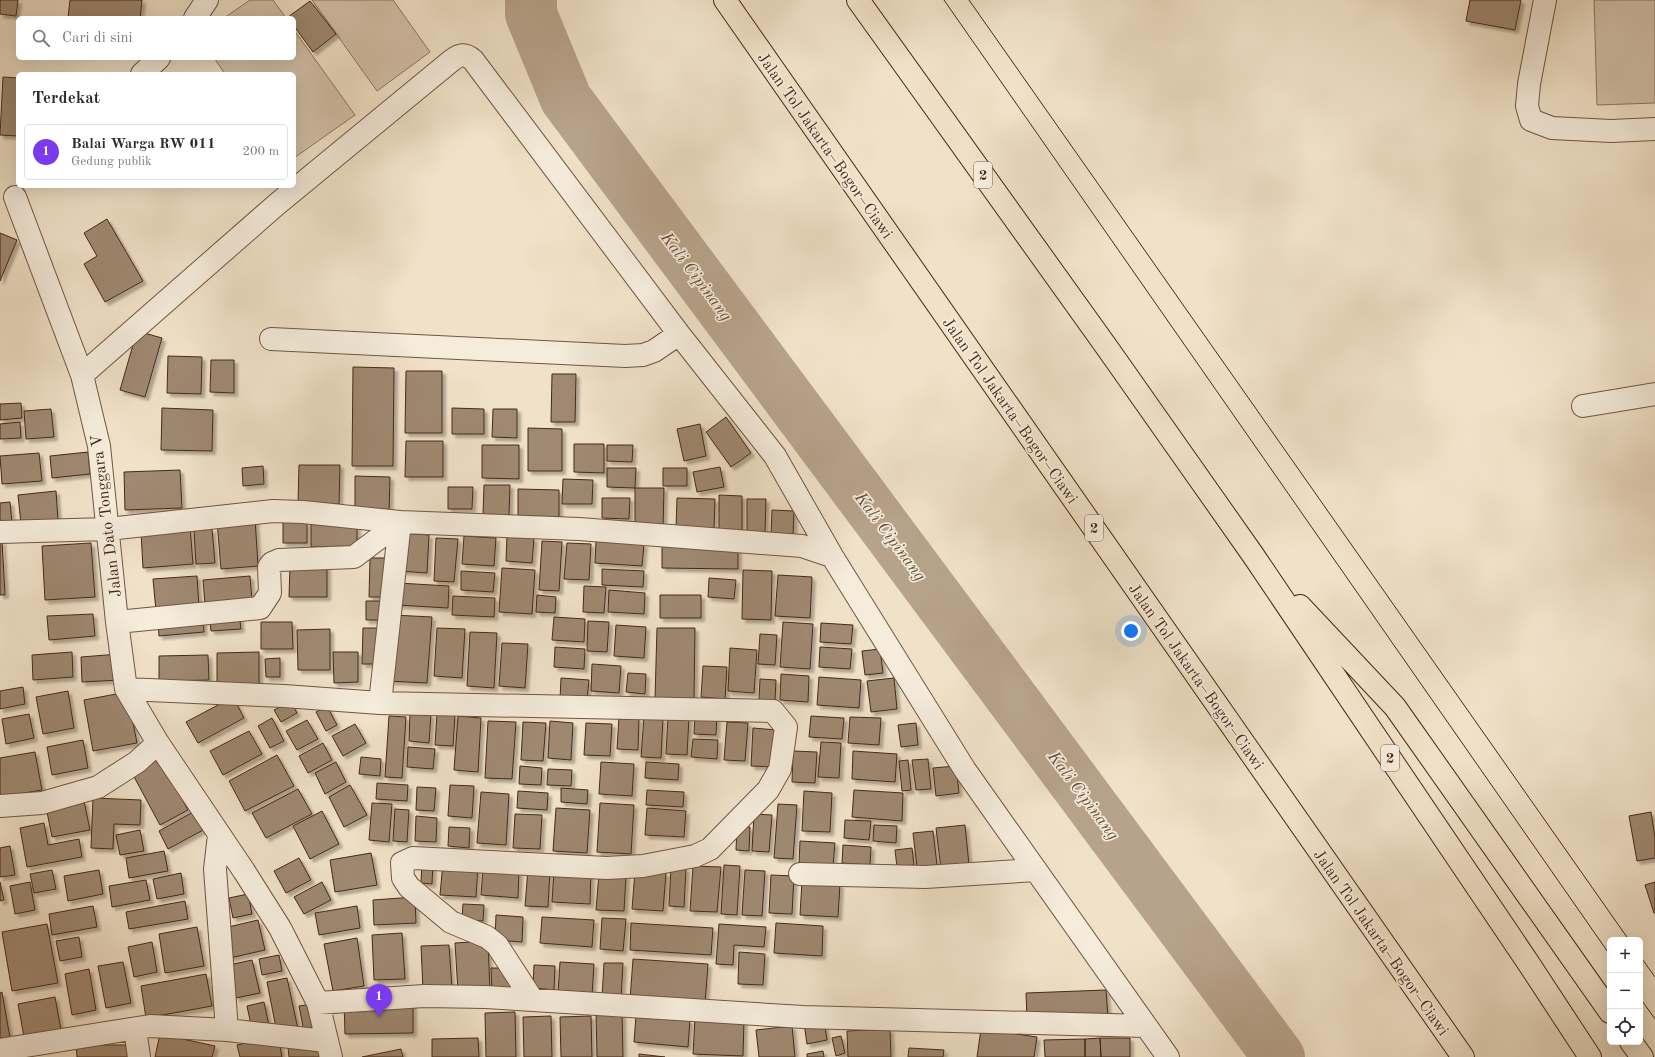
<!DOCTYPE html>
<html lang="id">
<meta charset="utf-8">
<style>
:root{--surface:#fff;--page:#f2f2f3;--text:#2b2b33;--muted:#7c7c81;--line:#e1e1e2;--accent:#7c3aed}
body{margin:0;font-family:"Old Standard TT",serif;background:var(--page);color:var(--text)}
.controls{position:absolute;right:12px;bottom:12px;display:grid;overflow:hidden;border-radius:6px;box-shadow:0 4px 16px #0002}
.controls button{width:36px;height:36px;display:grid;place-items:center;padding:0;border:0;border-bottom:1px solid var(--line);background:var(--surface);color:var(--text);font:20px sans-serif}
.you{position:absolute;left:1131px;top:631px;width:14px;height:14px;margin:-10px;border:3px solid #fff;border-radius:50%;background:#1a73e8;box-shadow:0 0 0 6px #1a73e833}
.badge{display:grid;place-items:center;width:26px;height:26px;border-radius:50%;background:var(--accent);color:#fff;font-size:13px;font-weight:700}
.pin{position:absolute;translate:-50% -33px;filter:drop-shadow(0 1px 2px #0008)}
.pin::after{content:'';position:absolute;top:21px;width:14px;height:12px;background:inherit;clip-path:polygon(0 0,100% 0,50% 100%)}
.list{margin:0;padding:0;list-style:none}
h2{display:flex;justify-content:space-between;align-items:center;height:52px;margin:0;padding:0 16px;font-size:17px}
h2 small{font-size:13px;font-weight:400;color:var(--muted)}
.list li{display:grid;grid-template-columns:26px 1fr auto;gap:12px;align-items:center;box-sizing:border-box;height:56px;margin:0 8px 8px;padding:0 8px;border:1px solid var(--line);border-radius:6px}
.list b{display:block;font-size:15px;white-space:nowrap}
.list p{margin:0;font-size:13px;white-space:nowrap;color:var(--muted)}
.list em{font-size:13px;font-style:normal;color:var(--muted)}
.icon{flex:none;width:22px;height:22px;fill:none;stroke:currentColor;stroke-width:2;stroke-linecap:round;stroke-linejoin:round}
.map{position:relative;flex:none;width:1655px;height:1057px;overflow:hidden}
.search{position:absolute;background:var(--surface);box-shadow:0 4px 16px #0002;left:16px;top:16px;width:280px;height:44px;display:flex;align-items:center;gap:10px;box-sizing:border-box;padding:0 14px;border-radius:6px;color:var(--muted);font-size:15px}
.panel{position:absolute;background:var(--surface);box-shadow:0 4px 16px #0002;left:16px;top:72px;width:280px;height:116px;border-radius:6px}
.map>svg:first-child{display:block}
.pitch{fill:#d3c2aa;stroke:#8d755f}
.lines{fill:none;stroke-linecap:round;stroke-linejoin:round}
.river{stroke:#b7a38b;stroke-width:52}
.building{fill:#9f8972;stroke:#472814;filter:url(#shadow)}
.minor-casing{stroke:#715641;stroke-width:24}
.highway-casing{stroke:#472814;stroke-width:24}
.minor{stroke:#f5ecdc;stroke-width:22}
.highway{stroke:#f0e2c9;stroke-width:22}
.tram{stroke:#472814;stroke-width:1}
.labels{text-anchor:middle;stroke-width:3.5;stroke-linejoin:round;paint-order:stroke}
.shield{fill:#f5ecdc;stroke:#7b6350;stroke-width:1}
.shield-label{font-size:15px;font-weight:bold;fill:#472814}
.street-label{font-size:16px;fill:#472814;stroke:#f5ecdc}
.water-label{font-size:17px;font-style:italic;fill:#694d38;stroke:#f5ecdc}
</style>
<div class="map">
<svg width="1655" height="1057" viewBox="0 0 1655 1057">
<defs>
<filter id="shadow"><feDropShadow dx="3.5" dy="3.5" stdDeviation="1" flood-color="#0004"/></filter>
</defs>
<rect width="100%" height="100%" fill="#f0e2c9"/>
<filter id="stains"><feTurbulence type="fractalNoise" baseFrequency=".005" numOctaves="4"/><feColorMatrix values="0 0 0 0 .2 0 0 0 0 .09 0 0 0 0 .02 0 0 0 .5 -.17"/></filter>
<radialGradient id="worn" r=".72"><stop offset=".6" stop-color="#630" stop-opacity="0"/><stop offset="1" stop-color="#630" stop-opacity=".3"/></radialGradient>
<!-- pitch -->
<path class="pitch" d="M250 0H273L286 18H224Z
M312 0H393L430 52 377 91Z
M1594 0H1655V103L1597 105Z
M294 30 355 115 294 158V74H225L214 58H294Z"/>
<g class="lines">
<!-- river -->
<path class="river" d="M531 0V14L566 99 1279 1057"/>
</g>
<!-- building -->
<path class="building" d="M0 0H18L16 16 0 14Z
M70 0H142L140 18H68Z
M1470 0H1521L1515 30 1466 21Z
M310 1 336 34 313 52 294 26V18L288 17Z
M3 77 18 78V136L0 135Z
M107 219 143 281 105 302 84 264 97 256 84 233Z
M0 233 17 240 0 281Z
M137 331 162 338 145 397 120 390Z
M168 356 202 357 201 394 167 393Z
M211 360H234V393L210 392Z
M353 367 394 368 393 466H352Z
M406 371H442V433H405Z
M552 374H576L575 422H551Z
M21 403 22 418 0 420V404Z
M162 408 213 410 212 451 161 450Z
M452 408 484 409V434H452Z
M51 409 54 437 26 439 24 411Z
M493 409H517V438L492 437Z
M726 417 751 453 731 467 706 432Z
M20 422 21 438 0 439V424Z
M700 424 706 456 684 461 677 429Z
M528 428 562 429V471H528Z
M406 441H443V477H405Z
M574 444H604V473L574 472Z
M482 445H519V479L482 478Z
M607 445H633L632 462 607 461Z
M88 452 90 474 52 478 50 456Z
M39 453 42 481 2 484 0 456Z
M299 465H340L339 504 298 503Z
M263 466 264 484 243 486 242 468Z
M720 467 724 487 697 492 693 472Z
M607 468H636L635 488 607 487Z
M663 468H687V486H663Z
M180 470 182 508 125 510 124 472Z
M355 476 390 477 389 513H355Z
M563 479 593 480 592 504H562Z
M484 485H510L509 515H483Z
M448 487H473L472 509H448Z
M635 488H664L663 529H635Z
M518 489 559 490V517L518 516Z
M56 491 58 521 21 524 18 495Z
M719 495 742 496V533H719Z
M602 498H630L629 519 602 518Z
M677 498 715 499 714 530 676 529Z
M747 499H766L765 534 747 533Z
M10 502 12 523 0 524V503Z
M772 510 794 511 793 535 771 534Z
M255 518 258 566 221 569 217 521Z
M283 522H307V543H283Z
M311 524 357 525V547H311Z
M190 527 193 564 143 568 141 532Z
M212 529 215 563 196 564 194 531Z
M402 533 429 535 427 573 399 571Z
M464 536 496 538 494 566 462 564Z
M507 536 534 538 532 563 506 561Z
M436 538 458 539 454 582 434 581Z
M0 541H2L5 595H0Z
M542 541 562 542 559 591 539 590Z
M596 541 644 544 642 566 595 563Z
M91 543 95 597 45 600 42 546Z
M567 543 591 544 589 580 564 579Z
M662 545 738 546V569L662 568Z
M370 558H388L387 597H369Z
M290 565 327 566V597H289Z
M502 568 535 570 532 614 499 612Z
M602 569 644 571 643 587 602 585Z
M743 570 772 571 771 620 742 619Z
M461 571 495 573 493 592 461 590Z
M778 575 812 577 810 618 775 616Z
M197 576 199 607 156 611 153 579Z
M250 576 252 601 205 604 203 580Z
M709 578 736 580 734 599 708 597Z
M398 583 449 586 448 608 397 605Z
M584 586 606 587 604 613 583 612Z
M609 590 645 593 644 614 608 612Z
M537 595 556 597 555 613 536 612Z
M660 595H701V618H660Z
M453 596 495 598 494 617 452 615Z
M366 601H384V620H366Z
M239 613 241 629 211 631 209 615Z
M93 614 95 636 49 640 47 616Z
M203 615 204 632 159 636 158 619Z
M393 615 432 617 427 683 388 681Z
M554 617 585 619 584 642 552 640Z
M588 621 609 622 607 652 587 651Z
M261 622H292L293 649H261Z
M783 622 813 624 810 669 780 667Z
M821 623 853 625 851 644 820 642Z
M616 625 646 627 644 658 614 656Z
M363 628H383L382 664H362Z
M437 628 465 629 462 678 434 676Z
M657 628H695L694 699 655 698Z
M330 629V670H298L297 630Z
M470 632 497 633 494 688 467 686Z
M760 634 777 635 775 665 758 664Z
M502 643 528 644 525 688 499 686Z
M555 647 585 649 584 669 554 667Z
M820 647 852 649 850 669 819 667Z
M730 648 757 650 754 693 728 691Z
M880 649 883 673 865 675 862 651Z
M72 652 73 677 33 680 32 655Z
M259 652V684L217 685V653Z
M333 652H358V682L334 683Z
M119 654 121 680 82 682 81 657Z
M208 655 209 680 159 681V656Z
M280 658V677H266L265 659Z
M592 664 621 666 619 693 591 691Z
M703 666 727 667 725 699 701 697Z
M628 673 646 674 645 694 626 692Z
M781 674 809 676 808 702 780 700Z
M819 677 861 680 859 708 817 705Z
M561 678 589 680 587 700 560 699Z
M894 678 897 709 871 712 867 681Z
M760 679 776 680 775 700H759Z
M23 687 25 704 0 709V691Z
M68 691 74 728 43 734 36 697Z
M127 692 137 743 93 751 84 700Z
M233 697 244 718 198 743 186 722Z
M291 702 297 713 281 722 274 710Z
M327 706 337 725 326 731 316 712Z
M410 713 431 714 429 743 409 741Z
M437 713 455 715 453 746 435 745Z
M29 714 34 738 6 744 2 719Z
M695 714 717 715 716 735 694 734Z
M389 716 406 717 402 778 385 777Z
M458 716 481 718 478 772 454 770Z
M668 716 689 717 687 755 666 754Z
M811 716 844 718 842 739 809 737Z
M619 717 639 718 638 750 617 749Z
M644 717 663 718 661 758 641 757Z
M850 717 881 718 879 745 848 743Z
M272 718 284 741 270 748 258 726Z
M307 720 318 739 297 750 286 731Z
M488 721 516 722 512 779 485 778Z
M550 721 573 723 571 760 548 758Z
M523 722 546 723 543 761 521 760Z
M727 722 748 723 745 761 724 760Z
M586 723 612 724 610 756 584 755Z
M916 723 918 745 901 747 898 725Z
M355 724 366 743 343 756 332 736Z
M753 728 777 730 774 767 751 766Z
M249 731 262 754 223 775 210 751Z
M693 739 718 740 717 759 691 757Z
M83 740 88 768 52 775 47 747Z
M821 742 841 743 839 778 818 777Z
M323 743 332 760 308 773 299 756Z
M408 747 435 749 433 769 407 767Z
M793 751 817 752 815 783 792 782Z
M853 751 897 754 895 782 852 779Z
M35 752 42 790 0 797V758Z
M277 755 294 786 245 811 229 781Z
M361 757 381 759 380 776 359 774Z
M160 758 188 810 160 825 132 773Z
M928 759 931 789 916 790 912 760Z
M908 760 911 790 902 791 899 761Z
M336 762 346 782 325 794 315 773Z
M601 762 634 764 632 796 599 794Z
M646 762 679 764 678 780 645 778Z
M520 766 542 768 541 785 519 784Z
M956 766 959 793 936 796 933 768Z
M548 769 572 770 571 786 547 785Z
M377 783 408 785 407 801 376 799Z
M350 785 367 815 344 827 329 797Z
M450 785 474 786 472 818 448 816Z
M417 787 436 788 434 811 416 810Z
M561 788 588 790 587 804 561 802Z
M298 789 312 814 266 838 252 813Z
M647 790 684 792 683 807 646 805Z
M854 790 903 793 902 821 852 817Z
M518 791 548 793 547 810 517 808Z
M804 791 832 793 830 832 802 831Z
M481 792 509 794 506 845 477 843Z
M93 798 141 800 140 825 114 824 113 849 91 848Z
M84 801 90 830 52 837 46 807Z
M372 803 392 804 389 842 369 840Z
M600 803 634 805 631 854 597 852Z
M778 804 797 805 793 859 774 858Z
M556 808 590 810 587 853 553 851Z
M647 808 686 811 684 837 645 835Z
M395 809 409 810 407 842 393 841Z
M195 811 205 829 168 849 159 831Z
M322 811 339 844 310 859 293 826Z
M1651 812 1655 838V858L1637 861 1629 816Z
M515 814 542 815 540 849 513 848Z
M754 814 772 815 769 852 752 851Z
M416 816 437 818 436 842 415 841Z
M845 820 871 821 869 840 844 838Z
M44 823 48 845 79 839 82 857 27 867 20 828Z
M874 825 897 826 896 843 873 841Z
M965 825 969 865 941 869 936 828Z
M449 827 470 828 469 848 448 846Z
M737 827H750L749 851 736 850Z
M140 830 144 851 120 855 116 835Z
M933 831 937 865 917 867 913 833Z
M800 841 835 843 833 866 799 864Z
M843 845 871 847 870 865 842 863Z
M10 846 15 875 0 877V848Z
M912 848 914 865 897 867 895 850Z
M164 851 168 871 129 878 126 858Z
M371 853 377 885 335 892 330 860Z
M299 858 311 880 286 893 274 871Z
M422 861 433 862 432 884 421 883Z
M443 862 478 865 476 897 440 895Z
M724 865 740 866 737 915 721 914Z
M693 866 721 867 717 912 690 911Z
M671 867 686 868 684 907 669 906Z
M483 869 519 871 518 898 481 895Z
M528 869 550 870 548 907 525 906Z
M52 870 56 889 34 893 30 874Z
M99 870 103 894 68 901 64 876Z
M554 870 591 872 590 904 552 902Z
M745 870 765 871 762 916 742 915Z
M635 871 666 873 663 911 632 909Z
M181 873 184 894 157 899 153 879Z
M599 873 626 875 624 911 596 910Z
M771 875 794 876 792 914 769 913Z
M146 880 150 900 112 907 109 886Z
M802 881 840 884 838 917 800 915Z
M0 882 4 900 0 901Z
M30 882 35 910 15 914 10 886Z
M322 882 331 900 304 914 294 897Z
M1655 882V913H1654L1645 885Z
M248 894 252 914 233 918 229 898Z
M415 897 416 923 374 925 373 900Z
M185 901 188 919 129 929 126 912Z
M463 904 484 905 483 921 462 920Z
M93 906 97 927 52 935 49 914Z
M357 906 360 928 319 935 315 913Z
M496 915 523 917 522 942 495 940Z
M542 917 594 920 592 947 540 943Z
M602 918 626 919 623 951 600 949Z
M258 920 265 950 230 958 224 928Z
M631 923 713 928 711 955 630 950Z
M776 923 823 926 822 956 774 953Z
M47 924 58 983 12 991 2 932Z
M719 924 766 927 764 947 734 945 733 965 716 964Z
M197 927 204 966 165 973 159 934Z
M402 933 405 979 374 980 372 935Z
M79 937 82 957 60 961 56 941Z
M357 938 364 986 333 991 324 944Z
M488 941 490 991 458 992 455 943Z
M152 942 157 972 134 977 128 947Z
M449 945 452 988 423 990 421 946Z
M739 952 765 954 763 985 738 984Z
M279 955 282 971 262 975 259 959Z
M633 959 708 964 705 1004 630 1000Z
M252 960 260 993 236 998 229 965Z
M123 962 131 1003 106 1008 98 966Z
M560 962 594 964 592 996 558 994Z
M604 963H623L621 999 602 998Z
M534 965 555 966 554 990 533 988Z
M491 968H510L511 991 492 992Z
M89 969 96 1010 72 1015 65 974Z
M206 974 212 1006 146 1018 141 986Z
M287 978 298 1029 277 1033 267 982Z
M1106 990 1108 1017 1027 1019 1026 993Z
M2 992 10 1038 0 1040V993Z
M55 997 61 1030 24 1037 18 1004Z
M413 1000V1033L345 1034 344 1001Z
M264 1002 269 1026 252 1029 247 1006Z
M313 1004 318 1029 304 1032 299 1006Z
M622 1011 623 1057H597L596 1012Z
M515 1012 516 1057H486L485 1013Z
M551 1016 552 1057H524L523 1017Z
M591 1016 592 1057H561L560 1017Z
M636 1016 690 1020 688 1047 634 1042Z
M695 1018 744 1020 743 1056 693 1054Z
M824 1020 827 1040 807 1044 804 1023Z
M792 1026 795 1057H759L756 1030Z
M890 1029 891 1057H848L847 1031Z
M981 1029 1037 1037 1034 1057H977Z
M160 1034 215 1046 212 1057H155Z
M278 1036 282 1057H240L237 1045Z
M841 1036 845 1053 836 1056 832 1038Z
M478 1038 479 1057H432V1039Z
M1100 1038H1130V1057H1101Z
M1100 1038 1101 1057H1085V1039Z
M1085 1039V1057H1045L1044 1040Z
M323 1041 326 1057H289L288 1048Z
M76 1045H128V1057H77Z
M909 1048 944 1050 943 1057H908Z
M401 1049 403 1057H362Z
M823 1051 824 1057H807V1054Z
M639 1054 665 1057H639Z"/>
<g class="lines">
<defs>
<path id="minor" d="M1545 0 1529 84 1527 106 1531 120 1552 128 1611 131 1655 129
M195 18 207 0
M142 74 159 58
M15 197 82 375 99 446 117 622 126 689 158 743 244 871 280 928 318 1003 331 1057
M271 339 625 356 643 355 654 351 679 334
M82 375 276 205 451 61C460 54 465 53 473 60L679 334 775 456 832 556 965 770 1168 1057
M1583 406 1655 394
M0 532 108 529 273 511 303 512 400 522 579 529 802 546 832 556
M117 622 260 608 270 593 269 567 272 563 279 560 354 557 400 522
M126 689 284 696 380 703 773 711 786 727 780 769 768 790 710 849 695 856 643 866 607 868 413 858 402 863 403 878 409 887 451 922 487 937 497 945 532 999
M380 703 400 522
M0 806 42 803 98 787 137 762 158 743
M219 835 215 869 227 1030
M800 874 925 877 1036 870
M318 1003 424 996 486 997 803 1017 1146 1026
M135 1029 139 1057
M0 1050 150 1026 227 1030 326 1041"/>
<path id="highway" d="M725 0 1463 1057
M858 0 1108 349 1253 555 1527 961 1590 1057
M1300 606 1395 707 1610 1012
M1631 1042 1642 1057"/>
</defs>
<!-- minor casing -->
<use href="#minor" class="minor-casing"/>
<!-- highway casing -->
<use href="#highway" class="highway-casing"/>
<!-- minor -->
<use href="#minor" class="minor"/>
<!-- highway -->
<use href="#highway" class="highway"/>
<!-- tram -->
<path class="tram" d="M944 0 1610 955
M969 0 1629 940
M1640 956 1655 977
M1640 998 1655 1019"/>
</g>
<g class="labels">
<!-- shield labels -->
<g class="shield">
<rect x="974" y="162" width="18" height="26" rx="3"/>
<rect x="1085" y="515" width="18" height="26" rx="3"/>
<rect x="1381" y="745" width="18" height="26" rx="3"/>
</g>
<g class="shield-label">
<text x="983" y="180">2</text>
<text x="1094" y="533">2</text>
<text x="1390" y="763">2</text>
</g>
<!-- street labels -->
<g class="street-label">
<text transform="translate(826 145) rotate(55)" y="6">Jalan Tol Jakarta–Bogor–Ciawi</text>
<text transform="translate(1011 410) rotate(55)" y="6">Jalan Tol Jakarta–Bogor–Ciawi</text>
<text transform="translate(105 516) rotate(-97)" y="6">Jalan Dato Tonggara V</text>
<text transform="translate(1197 676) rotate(55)" y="6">Jalan Tol Jakarta–Bogor–Ciawi</text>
<text transform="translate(1382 942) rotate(55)" y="6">Jalan Tol Jakarta–Bogor–Ciawi</text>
</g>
<!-- water labels -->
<g class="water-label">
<text transform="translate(697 276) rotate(53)" y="6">Kali Cipinang</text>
<text transform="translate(891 536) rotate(53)" y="6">Kali Cipinang</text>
<text transform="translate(1084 795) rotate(53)" y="6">Kali Cipinang</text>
</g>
</g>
<rect width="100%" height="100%" filter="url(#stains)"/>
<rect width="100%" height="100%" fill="url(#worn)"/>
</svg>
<div class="controls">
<button>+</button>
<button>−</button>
<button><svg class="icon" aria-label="locate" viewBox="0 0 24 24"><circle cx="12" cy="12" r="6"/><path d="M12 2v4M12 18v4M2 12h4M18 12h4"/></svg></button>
</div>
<div class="you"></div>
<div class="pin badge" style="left:379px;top:1017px">1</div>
<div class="search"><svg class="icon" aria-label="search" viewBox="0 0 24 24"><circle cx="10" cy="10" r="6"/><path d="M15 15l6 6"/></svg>Cari di sini</div>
<section class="panel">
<h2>Terdekat<small></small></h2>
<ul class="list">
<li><span class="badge">1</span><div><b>Balai Warga RW 011</b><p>Gedung publik</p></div><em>200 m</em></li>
</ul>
</section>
</div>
